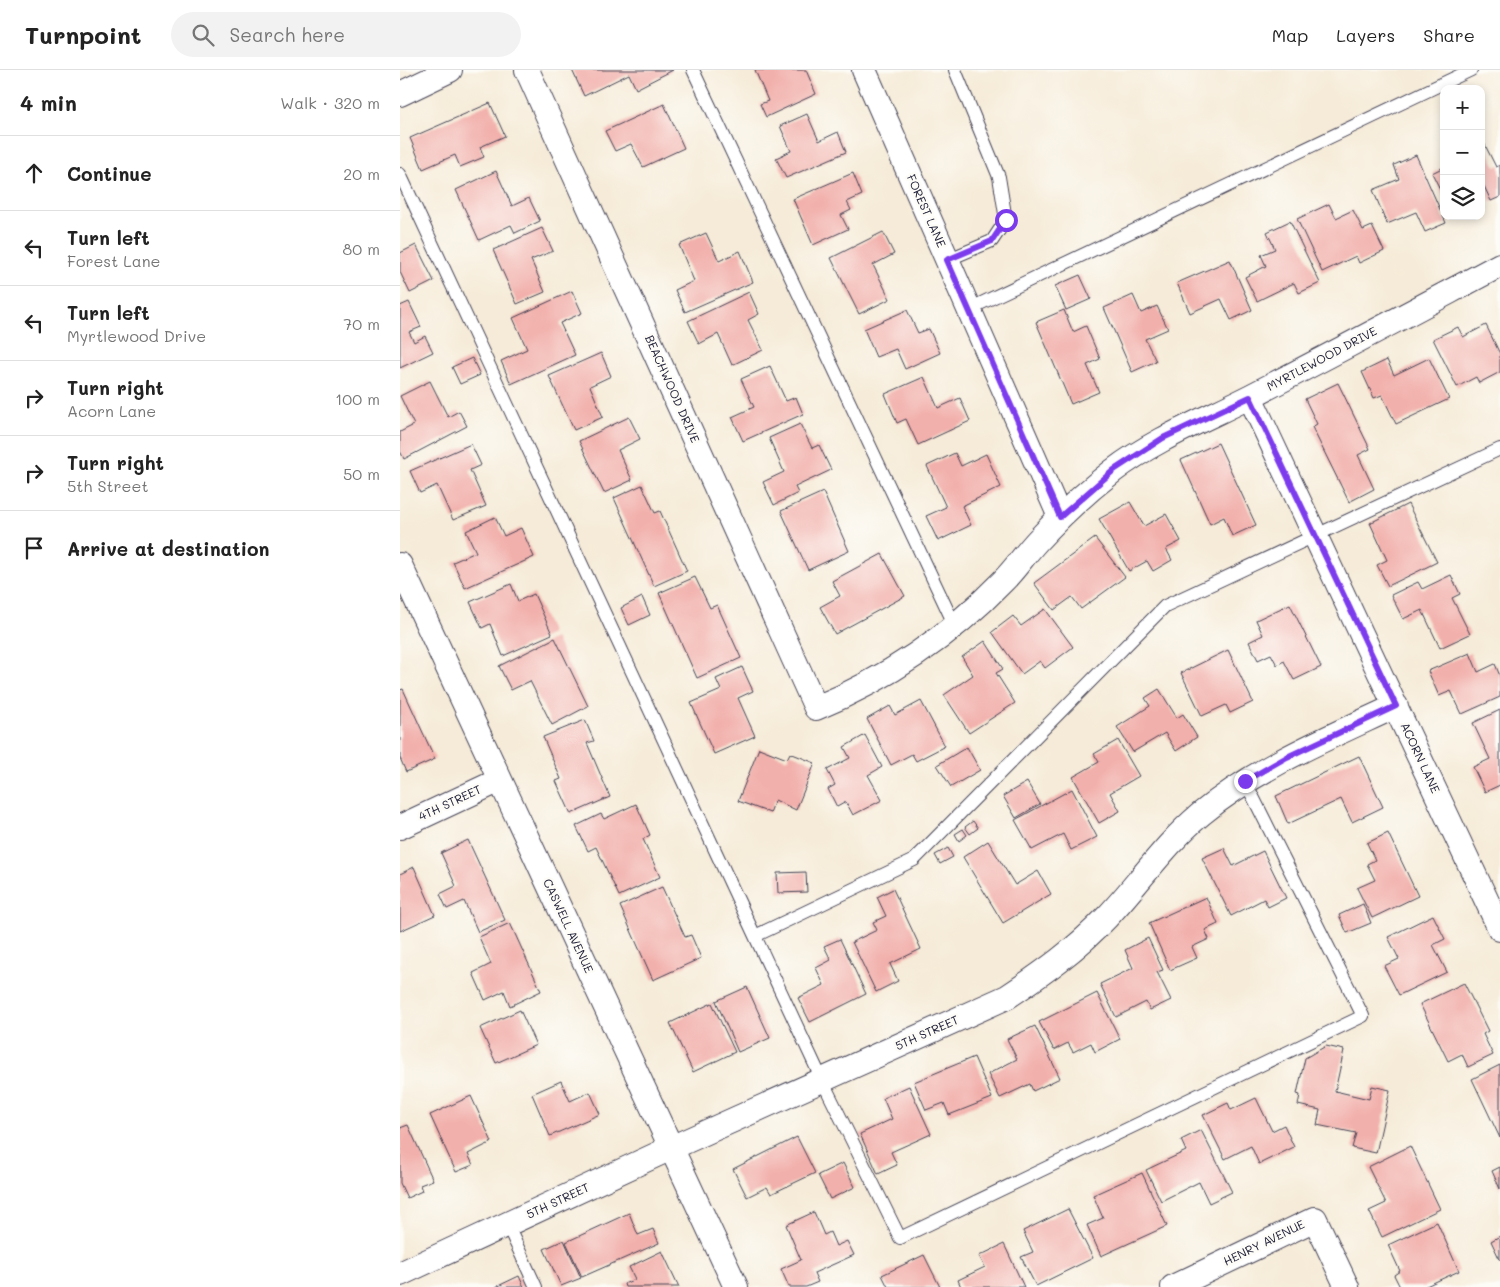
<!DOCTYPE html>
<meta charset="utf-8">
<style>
:root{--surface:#fff;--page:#f2f2f2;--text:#222;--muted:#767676;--line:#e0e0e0}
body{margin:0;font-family:Mali,sans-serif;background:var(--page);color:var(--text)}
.controls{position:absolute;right:15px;top:15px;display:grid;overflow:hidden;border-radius:10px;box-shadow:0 2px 8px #0003}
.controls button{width:45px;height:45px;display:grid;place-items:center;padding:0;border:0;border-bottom:1px solid var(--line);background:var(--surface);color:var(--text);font:25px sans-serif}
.stop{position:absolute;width:15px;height:15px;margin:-11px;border:4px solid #7c3aed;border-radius:50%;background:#fff}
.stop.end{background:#7c3aed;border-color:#fff;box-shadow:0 1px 5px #0008}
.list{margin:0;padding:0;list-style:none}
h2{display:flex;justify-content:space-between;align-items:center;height:65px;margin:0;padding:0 20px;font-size:21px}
h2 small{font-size:16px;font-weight:400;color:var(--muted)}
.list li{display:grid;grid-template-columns:32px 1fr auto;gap:15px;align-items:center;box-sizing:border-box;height:75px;padding:0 20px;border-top:1px solid var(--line)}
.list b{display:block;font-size:19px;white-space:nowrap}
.list p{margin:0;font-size:16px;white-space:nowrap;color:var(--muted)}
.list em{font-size:16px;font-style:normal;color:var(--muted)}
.icon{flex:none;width:28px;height:28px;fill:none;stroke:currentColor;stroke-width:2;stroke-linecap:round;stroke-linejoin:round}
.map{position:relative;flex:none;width:1100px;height:1217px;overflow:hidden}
header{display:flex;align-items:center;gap:30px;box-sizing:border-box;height:70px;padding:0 25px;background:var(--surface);border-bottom:1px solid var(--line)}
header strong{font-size:24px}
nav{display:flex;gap:28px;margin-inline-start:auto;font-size:18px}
.search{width:350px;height:45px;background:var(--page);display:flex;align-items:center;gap:12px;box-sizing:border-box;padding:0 18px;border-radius:28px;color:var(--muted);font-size:19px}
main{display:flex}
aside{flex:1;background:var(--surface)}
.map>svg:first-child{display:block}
.building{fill:#f2b0ac}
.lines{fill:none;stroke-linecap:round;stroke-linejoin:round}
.service-casing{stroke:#424053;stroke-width:14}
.minor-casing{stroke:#424053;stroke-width:26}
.service{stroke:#fff;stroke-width:12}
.minor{stroke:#fff;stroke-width:24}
.route{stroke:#7c3aed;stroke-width:6}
.labels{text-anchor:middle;stroke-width:5;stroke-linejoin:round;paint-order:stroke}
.street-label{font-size:12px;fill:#22223b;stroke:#fdfcf7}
</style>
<header>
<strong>Turnpoint</strong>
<div class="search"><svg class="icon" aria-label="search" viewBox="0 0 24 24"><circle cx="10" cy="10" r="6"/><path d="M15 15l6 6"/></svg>Search here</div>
<nav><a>Map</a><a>Layers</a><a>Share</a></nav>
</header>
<main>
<aside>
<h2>4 min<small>Walk · 320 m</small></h2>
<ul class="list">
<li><svg class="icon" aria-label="ahead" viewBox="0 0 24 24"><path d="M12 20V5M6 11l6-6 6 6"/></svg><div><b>Continue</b></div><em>20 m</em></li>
<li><svg class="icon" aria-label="left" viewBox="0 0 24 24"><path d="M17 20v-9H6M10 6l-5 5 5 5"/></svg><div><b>Turn left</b><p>Forest Lane</p></div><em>80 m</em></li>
<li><svg class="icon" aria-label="left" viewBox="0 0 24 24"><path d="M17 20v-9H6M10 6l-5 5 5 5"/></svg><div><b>Turn left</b><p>Myrtlewood Drive</p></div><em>70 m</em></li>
<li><svg class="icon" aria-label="right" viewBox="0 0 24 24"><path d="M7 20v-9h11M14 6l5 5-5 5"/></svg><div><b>Turn right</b><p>Acorn Lane</p></div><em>100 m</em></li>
<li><svg class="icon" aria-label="right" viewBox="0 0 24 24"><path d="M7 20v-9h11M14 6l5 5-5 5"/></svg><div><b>Turn right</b><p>5th Street</p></div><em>50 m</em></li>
<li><svg class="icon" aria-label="arrive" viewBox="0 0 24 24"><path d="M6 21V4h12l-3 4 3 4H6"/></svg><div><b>Arrive at destination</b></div></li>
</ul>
</aside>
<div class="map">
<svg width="1100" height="1217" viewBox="0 0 1100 1217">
<rect width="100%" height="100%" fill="#fdfcf7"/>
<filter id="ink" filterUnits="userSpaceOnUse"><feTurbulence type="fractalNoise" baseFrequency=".02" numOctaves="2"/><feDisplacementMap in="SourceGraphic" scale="10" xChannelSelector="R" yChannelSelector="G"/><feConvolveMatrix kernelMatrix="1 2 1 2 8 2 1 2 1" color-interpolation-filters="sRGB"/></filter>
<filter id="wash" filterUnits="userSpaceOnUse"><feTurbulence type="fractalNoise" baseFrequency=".0096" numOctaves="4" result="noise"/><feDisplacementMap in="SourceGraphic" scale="20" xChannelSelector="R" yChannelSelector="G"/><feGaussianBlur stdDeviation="1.12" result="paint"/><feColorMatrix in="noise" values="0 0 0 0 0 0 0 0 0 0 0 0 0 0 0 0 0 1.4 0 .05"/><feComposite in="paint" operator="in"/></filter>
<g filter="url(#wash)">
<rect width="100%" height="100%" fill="#f6ebd8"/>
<g id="blocks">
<!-- building -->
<path class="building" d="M172 0H273L236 19 229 4 184 26Z
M355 0H406L416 24 366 47 360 34 368 31Z
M90 33 105 66 80 77 84 87 60 97 55 85 23 99 10 68Z
M264 34 284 78 243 97 231 74 215 81 205 61Z
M407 44 419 71 438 62 446 82 386 108 376 88 391 81 380 56Z
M1081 67 1096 97 1100 95V127L1091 131 1084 116 1081 117Z
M1016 85 1046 153 1025 162 1016 142 987 154 973 120 999 109 994 95Z
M1044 97V127L1032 103Z
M96 101 112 136 129 128 140 151 115 163 111 155 79 170 56 120Z
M453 103 462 125 447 132 451 140 441 145 448 159 413 175 393 129Z
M929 134 936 148 953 140 963 160 972 156 984 181 959 193 956 186 922 202 897 149Z
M890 151 920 213 899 223 894 213 857 231 845 207 866 196 861 185 875 179 867 162Z
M142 158 153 181 131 190 145 222 117 234 93 180Z
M483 162 494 184 473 195 490 229 459 244 431 188Z
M306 163 319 191 340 181 353 212 285 242 275 220 294 211 279 175Z
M16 175 34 211 10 223 0 202V183Z
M830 190 852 240 831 250 821 229 790 243 777 213Z
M680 205 691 229 666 240 655 216Z
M172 221 182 243 160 253 175 285 111 314 101 291 127 279 113 248Z
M349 222 359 244 348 250 363 280 332 295 318 264 299 274 288 251Z
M733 225 741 243 757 236 768 259 745 269 756 291 732 302 704 238Z
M9 232 21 257 9 262 14 272 25 266 33 282 0 298V236Z
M507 240 518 263 529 259 540 283 505 299 496 279 476 287 464 259Z
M664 240 673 262 686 256 700 289 687 295 699 322 671 334 636 252Z
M1086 255 1100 284V302L1079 313 1076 307 1057 317 1033 269 1058 257 1063 267Z
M201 283 211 306 190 316 203 347 174 360 149 306Z
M72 288 80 305 60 314 52 297Z
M1029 288 1049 329 996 354 982 325 974 328 962 302 987 290 994 305Z
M370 296 386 331 396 327 403 344 343 371 332 347 354 337 341 309Z
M524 307 538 338 560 328 570 351 518 375 506 349 497 353 485 324Z
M30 311 48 347 59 341 67 356 4 389 0 381V362L14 355 0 326Z
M938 313 970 379 958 385 974 419 949 432 912 357 917 354 905 329Z
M229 347 240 369 218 380 232 410 204 423 179 371Z
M400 354 412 378 419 375 431 400 395 417 398 423 374 435 363 412 384 402 369 368Z
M818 373 856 455 832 466 824 447 810 454 781 390Z
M71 374 81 395 70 400 86 436 53 450 37 415 20 423 10 401Z
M555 383 561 396 586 384 601 417 562 436 571 455 538 471 526 446 546 437 527 396Z
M242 415 255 443 260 441 287 501 254 516 214 428Z
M423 422 449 481 408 500 381 441Z
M730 432 744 456 766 444 781 471 766 479 772 490 753 501 747 491 729 501 699 449Z
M1008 434 1037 492 988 516 977 495 987 490 970 453Z
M95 447 104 466 121 458 134 487 65 518 53 492 76 482 66 461Z
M695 468 725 507 681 539 672 527 654 540 634 513Z
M482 484 505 526 435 564 420 537 440 526 432 511Z
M1051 505 1060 524 1052 528 1070 564 1040 578 1022 540 1003 549 991 525 1018 512 1022 519Z
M295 507 310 538 317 535 341 588 297 608 259 523Z
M111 514 118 531 134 524 152 564 103 586 90 554 82 558 70 532Z
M242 527 250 545 229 555 221 538Z
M890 534 921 597 894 610 884 591 877 595 871 584 858 590 849 572 863 565 856 550Z
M645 539 673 577 645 598 640 591 622 604 592 562 613 546 621 556Z
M155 568 188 636 152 655 130 611 111 620 99 596Z
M585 571 603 599 596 603 615 633 569 663 544 625 573 605 562 587Z
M828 580 853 632 830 643 826 635 802 646 781 603Z
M1070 583 1078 602 1095 594 1100 606V627L1062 644 1051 621 1039 626 1028 601Z
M342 597 353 621 338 628 355 666 314 684 291 633 321 620 316 609Z
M3 619 35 689 6 702 0 688V620Z
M759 619 777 648 783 644 797 667 776 681 765 663 733 682 717 657 750 636 745 628Z
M521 631 545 676 516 691 512 684 491 695 467 649 490 636 495 645Z
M1100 640V715L1085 722 1073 697 1090 689 1073 653Z
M185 650 194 671 187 673 210 727 171 744 156 711 161 709 143 667Z
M465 665 482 697 468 705 482 730 453 745 446 732 437 737 428 719 435 715 427 700 450 688 444 677Z
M718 670 739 706 710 723 720 741 699 753 673 707 699 692 694 684Z
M567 677 580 700 551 717 537 695Z
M359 678 387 689 390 683 415 693 396 740 375 730 370 743 338 731Z
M959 686 983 737 952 752 941 729 888 754 876 726Z
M627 712 640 734 616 748 603 726Z
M672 719 697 767 671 780 663 764 632 780 615 750Z
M236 734 250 765 243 769 260 807 219 826 196 777 188 781 176 756 201 744 204 749Z
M573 751 578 758 570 764 565 757Z
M563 759 567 765 559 771 555 764Z
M988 763 1018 826 972 848 957 818 975 810 967 794 975 790 967 773Z
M68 770 105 850 78 862 64 831 47 839 40 824 56 816 41 783Z
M588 771 615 815 638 801 651 824 603 853 563 787Z
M548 778 553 787 540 794 535 785Z
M824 778 833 796 863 781 886 828 868 837 864 829 831 846 802 788Z
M14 797 35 845 0 861V804Z
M406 802 407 822 378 823 377 803Z
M262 817 285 867 291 865 301 888 253 910 220 836Z
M493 819 521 879 490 894 498 911 476 922 452 872 477 860 473 852 486 846 477 827Z
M806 827 818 854 805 860 809 869 792 877 797 888 770 900 749 853Z
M963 834 971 853 947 863 939 845Z
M1033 845 1045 869 1033 875 1047 902 999 925 984 896 999 889 988 867Z
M110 853 141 921 110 936 104 921 85 930 73 903 91 894 79 867Z
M748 868 763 900 757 902 771 930 750 940 746 932 716 947 700 914 733 898 725 880Z
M440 869 466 924 410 952 398 928 424 915 416 898 431 890 424 876Z
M1064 913 1088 961 1083 964 1093 985 1068 997 1062 984 1048 991 1020 934Z
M347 917 370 968 338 982 316 931Z
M697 923 720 969 695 982 691 973 673 982 668 973 654 980 639 952Z
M312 933 335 982 293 1002 270 953Z
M120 940 136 975 96 993 80 958Z
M635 956 660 1008 633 1021 630 1014 600 1028 588 1004 617 989 607 969Z
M926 976 944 980 935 1021 969 1029 972 1016 990 1020 976 1083 952 1078 956 1063 917 1055 920 1040 898 1035 900 1025 897 1024 905 988Z
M574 987 592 1028 549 1045 544 1033 526 1040 514 1012Z
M1100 995V1068L1072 1009Z
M161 1011 170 1031 190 1022 200 1044 150 1066 132 1024Z
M509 1016 531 1064 491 1082 497 1095 478 1104 460 1064 492 1049 483 1028Z
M71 1026 92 1072 68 1084 73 1095 56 1102 30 1045Z
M856 1028 872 1061 884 1055 894 1077 859 1094 851 1076 825 1089 803 1045 828 1033 831 1040Z
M8 1055 33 1110 20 1115 22 1121 7 1128 0 1113V1058Z
M801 1060 832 1122 809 1133 799 1112 761 1131 746 1100 786 1081 781 1070Z
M397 1067 415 1103 371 1124 367 1117 347 1127 333 1099Z
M1010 1076 1040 1139 982 1167 969 1141 986 1133 968 1097Z
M443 1093 455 1117 430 1129 418 1105Z
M1100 1097V1119L1092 1101Z
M742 1103 767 1156 701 1186 687 1155 703 1148 693 1125Z
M668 1139 693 1188 636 1216 621 1187 633 1182 623 1161Z
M414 1142 424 1165 430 1162 436 1176 447 1171 454 1185 414 1203 418 1212 406 1217H389L381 1199 401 1190 386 1155Z
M229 1143 238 1165 253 1159 259 1173 182 1207 166 1172Z
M1037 1152 1059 1201 1024 1217H1000L994 1205 1000 1201 988 1175Z
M1100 1166V1190L1091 1171Z
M164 1170 181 1208 161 1216 144 1179Z
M604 1174 624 1217H561L558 1210 585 1197 579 1186Z
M262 1181 279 1217H225L224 1214 235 1209 229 1197Z
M524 1185 540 1217H488L482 1205Z
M119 1206 124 1217H96Z"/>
</g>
</g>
<g filter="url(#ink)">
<use href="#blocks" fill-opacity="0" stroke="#424053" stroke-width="1"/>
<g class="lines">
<defs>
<path id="service" d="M293 0 555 556
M0 104 422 1010 500 1168 963 946 845 711
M547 190 592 171 606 150 599 107 555 0
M569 239 1071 0
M355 866 514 790 765 536 1100 379
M107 1154 136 1217"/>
<path id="minor" d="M127 0 416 638C487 609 549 567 603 511 615 499 625 484 637 471 661 445 686 422 713 401 755 369 804 350 851 326 935 283 1017 239 1100 195
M464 0 660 447
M0 24 50 0
M850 327 1100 859
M0 495 336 1217
M0 757 100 710
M0 1204 271 1078 607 927C643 903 677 879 707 847 739 813 765 774 801 744 859 696 928 668 996 636
M773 1217 915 1149 947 1217"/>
</defs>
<!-- service casing -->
<use href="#service" class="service-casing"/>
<!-- minor casing -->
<use href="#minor" class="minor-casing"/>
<!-- service -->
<use href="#service" class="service"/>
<!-- minor -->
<use href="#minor" class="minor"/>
</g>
</g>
<g class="lines" filter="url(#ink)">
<!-- route -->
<path class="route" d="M606 150 592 171 547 190 660 447 714 400 763 368 850 327 996 636 887 687 845 711"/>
</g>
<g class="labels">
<!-- street labels -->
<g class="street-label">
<text transform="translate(526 141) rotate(66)" y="4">FOREST LANE</text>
<text transform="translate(922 289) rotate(-28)" y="4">MYRTLEWOOD DRIVE</text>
<text transform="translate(272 319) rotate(66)" y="4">BEACHWOOD DRIVE</text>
<text transform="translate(1020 688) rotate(65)" y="4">ACORN LANE</text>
<text transform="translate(50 733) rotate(-25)" y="4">4TH STREET</text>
<text transform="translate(168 856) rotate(65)" y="4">CASWELL AVENUE</text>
<text transform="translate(527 963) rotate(-24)" y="4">5TH STREET</text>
<text transform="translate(158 1131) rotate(-25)" y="4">5TH STREET</text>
<text transform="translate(864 1173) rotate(-26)" y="4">HENRY AVENUE</text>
</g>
</g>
</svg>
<div class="controls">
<button>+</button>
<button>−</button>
<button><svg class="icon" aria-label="layers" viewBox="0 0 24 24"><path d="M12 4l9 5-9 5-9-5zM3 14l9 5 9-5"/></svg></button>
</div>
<div class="stop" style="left:606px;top:150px"></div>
<div class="stop end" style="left:845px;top:711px"></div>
</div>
</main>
